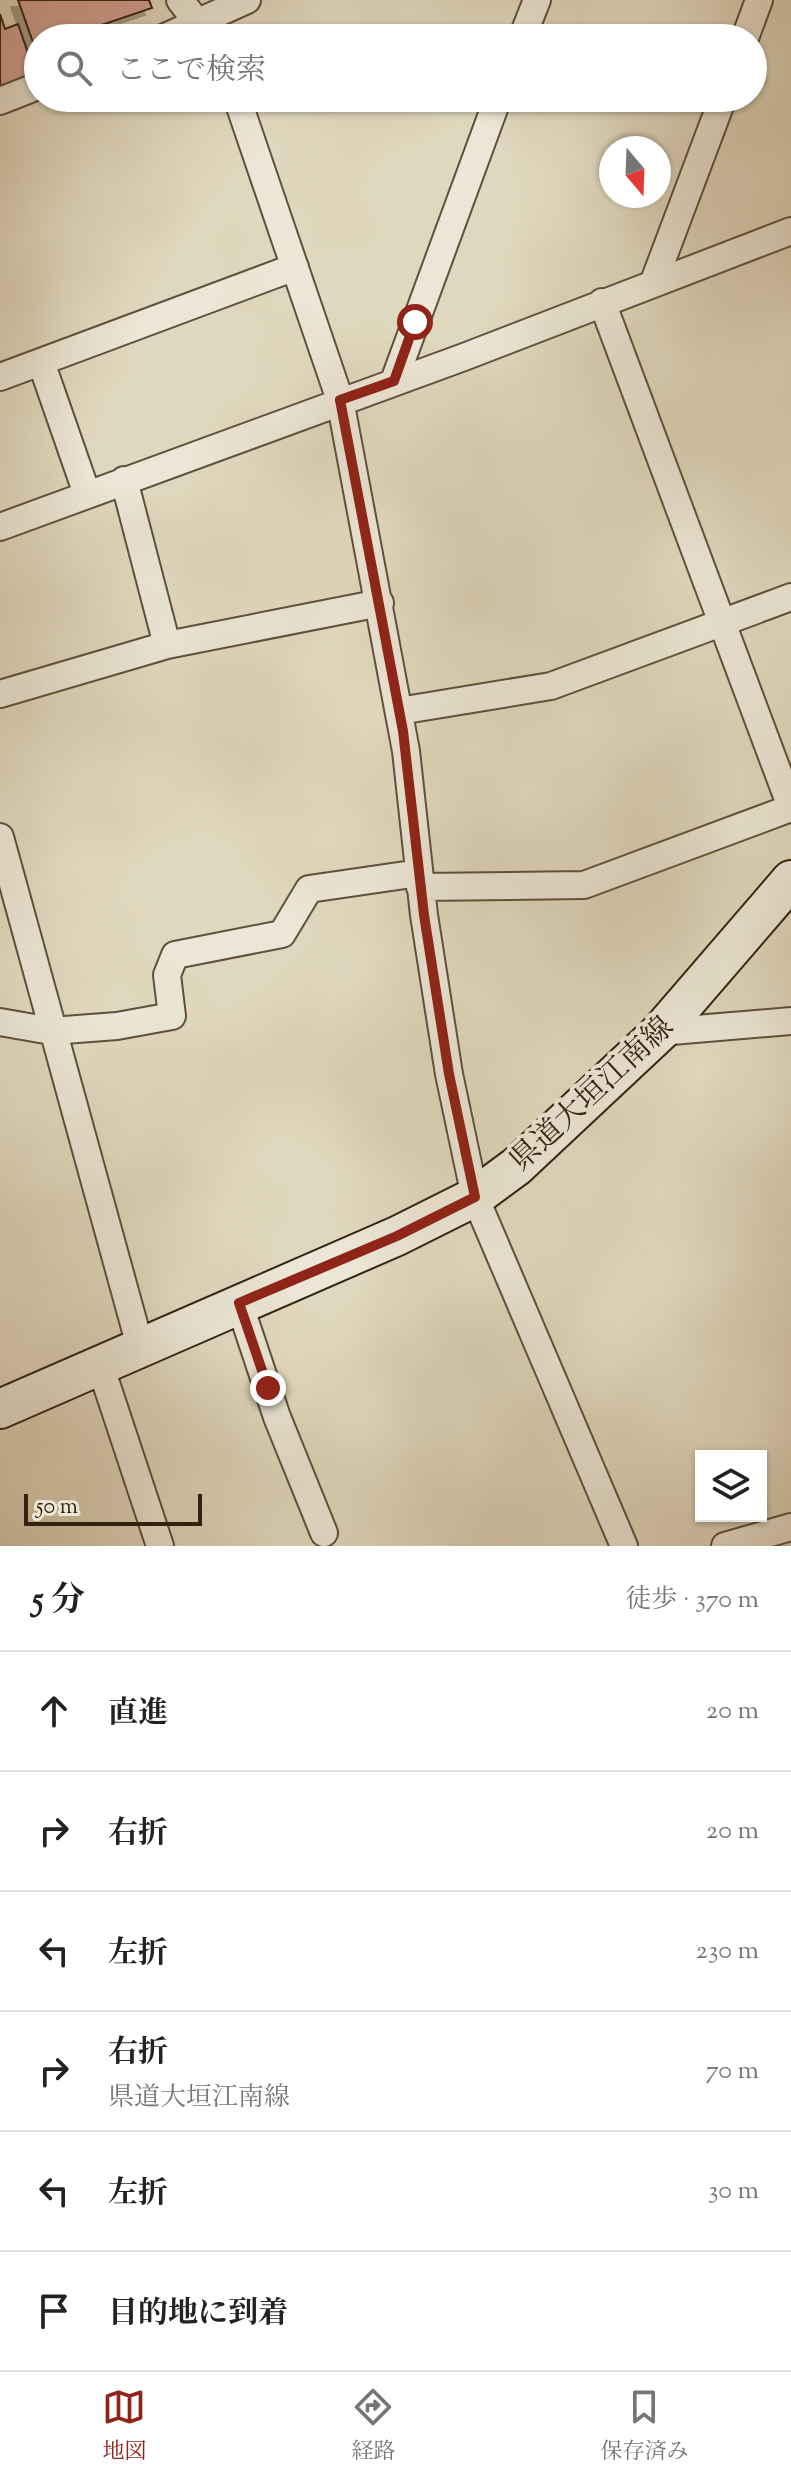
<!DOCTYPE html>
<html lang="ja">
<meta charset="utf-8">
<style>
:root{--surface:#fff;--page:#f2f2f2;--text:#222;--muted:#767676;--line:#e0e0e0;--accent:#8f2418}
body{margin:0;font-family:"Sorts Mill Goudy","Noto Serif JP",serif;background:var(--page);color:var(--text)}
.controls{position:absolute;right:24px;bottom:24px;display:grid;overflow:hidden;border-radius:0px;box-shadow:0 2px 6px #0004}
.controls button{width:72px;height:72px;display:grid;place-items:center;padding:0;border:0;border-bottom:2px solid var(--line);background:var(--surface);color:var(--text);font:40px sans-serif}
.compass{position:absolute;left:599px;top:136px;width:72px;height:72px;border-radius:50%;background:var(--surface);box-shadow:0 2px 6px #0004;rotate:161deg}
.scale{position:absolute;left:24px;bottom:20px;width:178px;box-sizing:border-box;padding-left:8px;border:4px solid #342210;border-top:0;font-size:22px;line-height:28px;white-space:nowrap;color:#342210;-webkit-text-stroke:6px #ebe6d5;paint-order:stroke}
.stop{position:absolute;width:24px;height:24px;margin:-18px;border:6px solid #8f2418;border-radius:50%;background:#fff}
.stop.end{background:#8f2418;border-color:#fff;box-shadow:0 2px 8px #0008}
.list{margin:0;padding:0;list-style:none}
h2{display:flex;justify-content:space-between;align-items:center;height:104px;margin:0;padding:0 32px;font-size:34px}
h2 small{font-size:26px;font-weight:400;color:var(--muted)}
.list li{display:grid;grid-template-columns:52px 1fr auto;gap:24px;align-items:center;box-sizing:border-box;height:120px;padding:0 32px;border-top:2px solid var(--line)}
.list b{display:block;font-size:30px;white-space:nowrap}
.list p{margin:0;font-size:26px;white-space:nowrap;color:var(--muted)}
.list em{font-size:26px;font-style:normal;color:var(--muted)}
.icon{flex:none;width:44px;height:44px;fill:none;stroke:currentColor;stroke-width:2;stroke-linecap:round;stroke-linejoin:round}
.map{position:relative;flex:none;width:791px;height:1546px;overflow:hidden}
.search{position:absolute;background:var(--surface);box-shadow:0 2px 6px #0004;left:24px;right:24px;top:24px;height:88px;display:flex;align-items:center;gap:20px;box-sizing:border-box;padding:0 28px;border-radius:44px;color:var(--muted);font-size:30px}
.sheet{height:824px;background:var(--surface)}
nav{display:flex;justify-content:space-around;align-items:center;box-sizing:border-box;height:112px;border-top:2px solid var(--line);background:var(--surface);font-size:22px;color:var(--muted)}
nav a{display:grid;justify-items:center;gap:4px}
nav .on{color:var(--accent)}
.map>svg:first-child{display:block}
.building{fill:#d5a295;stroke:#342210;stroke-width:2;filter:url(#shadow)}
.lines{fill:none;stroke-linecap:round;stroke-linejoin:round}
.street-casing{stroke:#5f503c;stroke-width:30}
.secondary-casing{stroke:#342210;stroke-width:42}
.street{stroke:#ebe6d5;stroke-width:26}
.secondary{stroke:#ebe6d5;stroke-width:38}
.route{stroke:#8f2418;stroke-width:10}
.labels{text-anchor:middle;stroke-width:8;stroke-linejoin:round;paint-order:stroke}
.street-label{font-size:30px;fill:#342210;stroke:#ebe6d5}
</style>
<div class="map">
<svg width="791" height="1546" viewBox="0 0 791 1546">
<defs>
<filter id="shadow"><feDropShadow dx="-7" dy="7" stdDeviation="0" flood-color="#0004"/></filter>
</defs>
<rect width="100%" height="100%" fill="#e0d8be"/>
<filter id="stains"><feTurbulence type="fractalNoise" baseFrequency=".0025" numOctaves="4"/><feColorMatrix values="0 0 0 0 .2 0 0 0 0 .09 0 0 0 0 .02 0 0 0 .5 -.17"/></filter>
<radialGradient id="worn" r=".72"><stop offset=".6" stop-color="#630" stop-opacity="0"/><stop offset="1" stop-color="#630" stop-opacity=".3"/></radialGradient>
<!-- building -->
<path class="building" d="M18 0H149L152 8 63 38H38L35 48Z
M0 14 5 29 18 24 37 79 0 92Z"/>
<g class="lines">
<defs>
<path id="street" d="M180 0 207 35
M163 38 247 0
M522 38 537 0
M745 38 759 0
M237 98 340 400 406 751 424 915 449 1074 475 1197 624 1546
M0 101 38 86
M653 284 723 98
M602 302 791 807
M41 362 87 494
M0 377 295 267
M394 381 498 98
M124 480 167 645
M0 527 464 357 791 231
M0 694 167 645 380 603
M399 711 551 686 791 597
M0 837 140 1346
M420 887 584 885 791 808
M0 1022 51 1031 117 1026 172 1016 167 975 175 955 282 934 309 889 419 873
M660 1032 791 1021
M239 1303 277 1417 324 1533
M100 1365 160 1546
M725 1546 791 1527"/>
<path id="secondary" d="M0 1409 397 1236 475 1197 517 1166 660 1032 791 880"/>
</defs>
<!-- street casing -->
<use href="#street" class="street-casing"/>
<!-- secondary casing -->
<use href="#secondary" class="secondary-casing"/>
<!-- street -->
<use href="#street" class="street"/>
<!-- secondary -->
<use href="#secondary" class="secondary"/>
</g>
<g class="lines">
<!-- route -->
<path class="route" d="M268 1388 239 1303 397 1236 475 1197 449 1074 424 915 403 731 340 400 394 381 415 322"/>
</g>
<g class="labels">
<!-- street labels -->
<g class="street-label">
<text transform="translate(591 1093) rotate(-43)" y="10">県道大垣江南線</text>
</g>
</g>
<rect width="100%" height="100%" filter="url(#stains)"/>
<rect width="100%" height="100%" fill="url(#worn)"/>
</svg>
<div class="controls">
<button><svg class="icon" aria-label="layers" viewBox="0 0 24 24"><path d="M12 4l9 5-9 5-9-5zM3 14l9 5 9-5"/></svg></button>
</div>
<svg class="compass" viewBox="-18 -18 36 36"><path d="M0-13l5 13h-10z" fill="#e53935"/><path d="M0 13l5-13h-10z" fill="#767676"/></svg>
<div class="scale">50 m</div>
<div class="stop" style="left:415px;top:322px"></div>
<div class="stop end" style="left:268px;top:1388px"></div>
<div class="search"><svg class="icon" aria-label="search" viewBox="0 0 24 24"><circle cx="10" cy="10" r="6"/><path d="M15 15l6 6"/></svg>ここで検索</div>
</div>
<section class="sheet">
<h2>5 分<small>徒歩 · 370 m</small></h2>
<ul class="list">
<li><svg class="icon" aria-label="ahead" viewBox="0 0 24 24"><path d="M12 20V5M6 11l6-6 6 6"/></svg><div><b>直進</b></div><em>20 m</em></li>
<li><svg class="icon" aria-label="right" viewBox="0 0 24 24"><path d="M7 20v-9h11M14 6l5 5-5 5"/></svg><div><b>右折</b></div><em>20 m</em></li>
<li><svg class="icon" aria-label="left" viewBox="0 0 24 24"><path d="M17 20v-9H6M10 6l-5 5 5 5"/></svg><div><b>左折</b></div><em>230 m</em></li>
<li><svg class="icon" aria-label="right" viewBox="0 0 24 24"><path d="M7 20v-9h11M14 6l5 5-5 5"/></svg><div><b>右折</b><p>県道大垣江南線</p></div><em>70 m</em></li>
<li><svg class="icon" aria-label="left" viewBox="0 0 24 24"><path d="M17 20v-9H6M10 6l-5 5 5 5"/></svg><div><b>左折</b></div><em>30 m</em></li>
<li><svg class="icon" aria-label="arrive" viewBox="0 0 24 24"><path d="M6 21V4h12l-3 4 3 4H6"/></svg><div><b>目的地に到着</b></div></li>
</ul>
</section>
<nav>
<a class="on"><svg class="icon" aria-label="map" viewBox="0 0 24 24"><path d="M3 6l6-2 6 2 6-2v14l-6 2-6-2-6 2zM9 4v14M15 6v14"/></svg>地図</a>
<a><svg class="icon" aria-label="directions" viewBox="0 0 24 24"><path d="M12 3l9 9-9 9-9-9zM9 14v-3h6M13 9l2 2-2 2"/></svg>経路</a>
<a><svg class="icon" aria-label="saved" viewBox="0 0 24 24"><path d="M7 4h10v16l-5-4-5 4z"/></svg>保存済み</a>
</nav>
